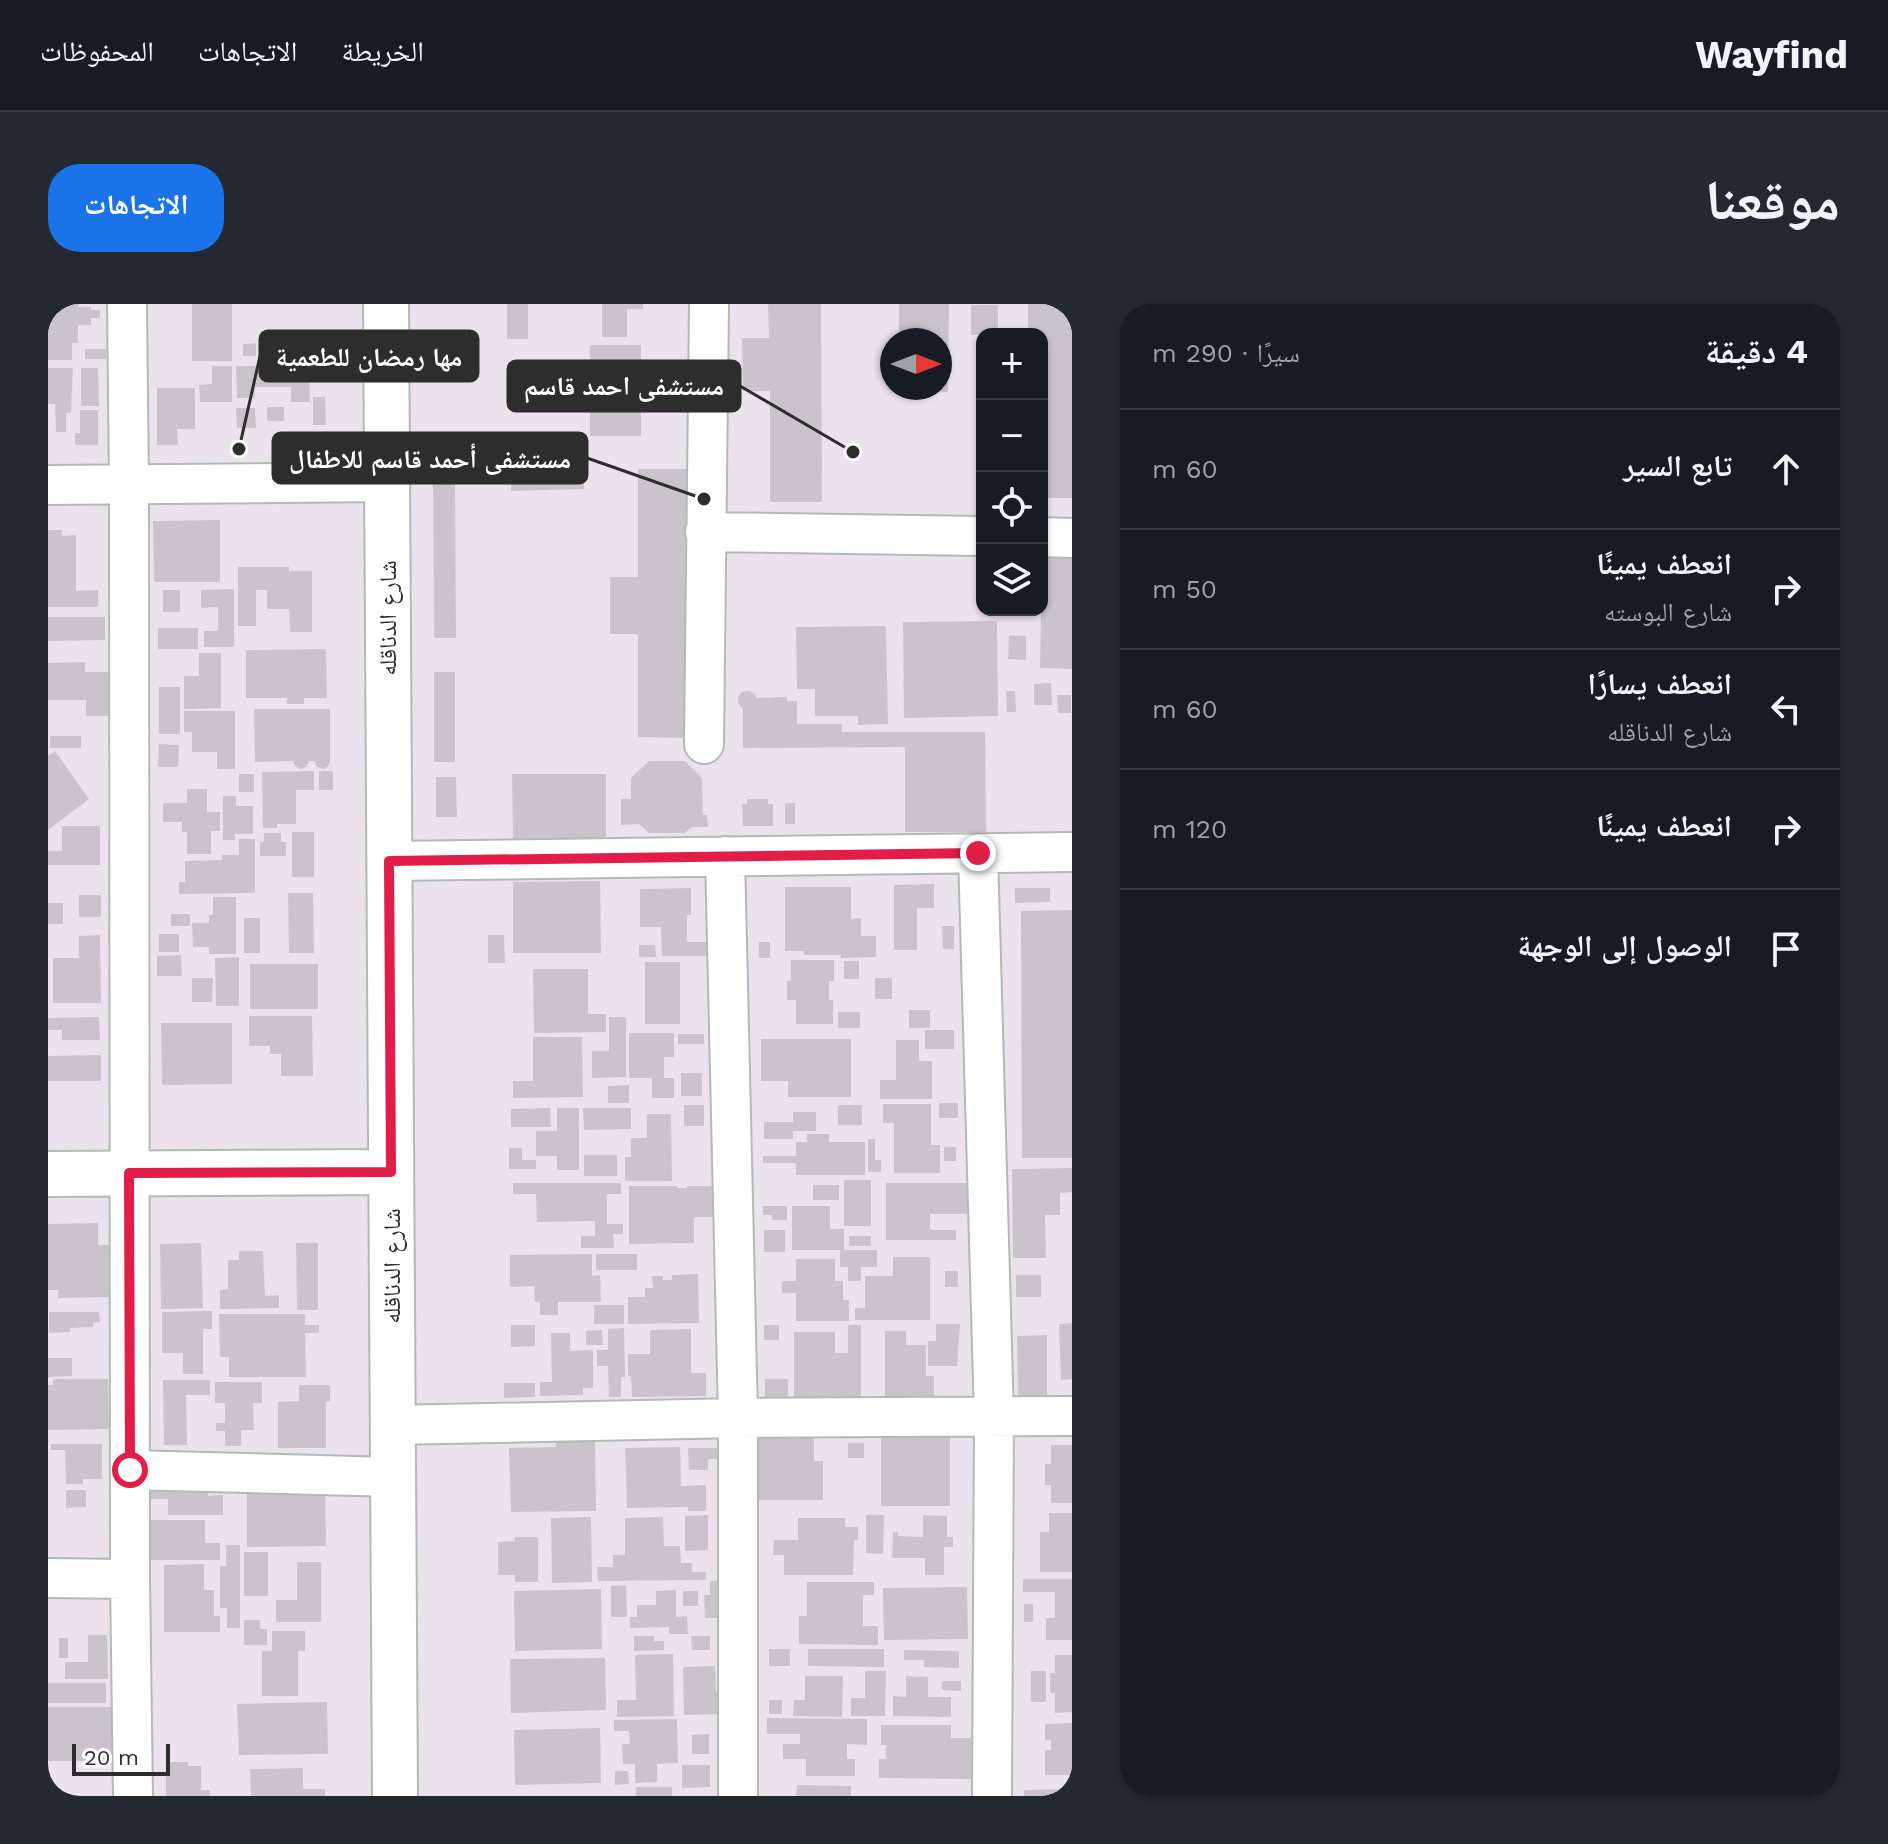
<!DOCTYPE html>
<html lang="ar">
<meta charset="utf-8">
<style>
:root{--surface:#171b24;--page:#242831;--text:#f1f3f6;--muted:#9ea1a6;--line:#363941;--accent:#1a73e8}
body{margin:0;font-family:"Work Sans","Noto Naskh Arabic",sans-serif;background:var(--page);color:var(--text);direction:rtl}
.controls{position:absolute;right:24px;top:24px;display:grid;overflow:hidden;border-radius:16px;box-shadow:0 2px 6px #0004}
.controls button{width:72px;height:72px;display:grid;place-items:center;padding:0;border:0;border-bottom:2px solid var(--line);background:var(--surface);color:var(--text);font:40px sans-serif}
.compass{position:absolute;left:832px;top:24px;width:72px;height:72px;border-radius:50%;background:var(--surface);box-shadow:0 2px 6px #0004;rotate:90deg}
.scale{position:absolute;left:24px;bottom:20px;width:98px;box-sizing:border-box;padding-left:8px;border:4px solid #2d2d2d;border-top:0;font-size:22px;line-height:28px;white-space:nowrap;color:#2d2d2d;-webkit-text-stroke:6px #fff;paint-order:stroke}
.stop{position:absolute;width:24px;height:24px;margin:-18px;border:6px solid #e11d48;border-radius:50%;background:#fff}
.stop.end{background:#e11d48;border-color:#fff;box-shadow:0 2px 8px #0008}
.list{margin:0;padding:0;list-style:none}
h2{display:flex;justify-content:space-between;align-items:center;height:104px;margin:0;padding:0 32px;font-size:34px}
h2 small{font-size:26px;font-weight:400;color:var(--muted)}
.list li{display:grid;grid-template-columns:52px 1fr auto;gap:24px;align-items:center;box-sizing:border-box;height:120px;padding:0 32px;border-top:2px solid var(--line)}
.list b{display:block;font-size:30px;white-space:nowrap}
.list p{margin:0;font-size:26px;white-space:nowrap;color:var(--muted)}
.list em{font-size:26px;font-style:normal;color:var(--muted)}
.icon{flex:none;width:44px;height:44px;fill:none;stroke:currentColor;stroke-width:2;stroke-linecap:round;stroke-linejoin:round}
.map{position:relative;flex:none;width:1024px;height:1492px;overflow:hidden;direction:ltr;border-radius:32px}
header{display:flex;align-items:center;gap:48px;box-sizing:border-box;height:112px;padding:0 40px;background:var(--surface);border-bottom:2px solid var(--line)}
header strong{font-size:38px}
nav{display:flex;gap:44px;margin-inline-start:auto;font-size:28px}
.intro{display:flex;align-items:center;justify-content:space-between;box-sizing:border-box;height:192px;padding:0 48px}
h1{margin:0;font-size:56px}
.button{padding:20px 36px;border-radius:32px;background:var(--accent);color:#fff;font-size:28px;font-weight:700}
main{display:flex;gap:48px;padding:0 48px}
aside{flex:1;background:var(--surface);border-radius:32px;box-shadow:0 2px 6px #0004}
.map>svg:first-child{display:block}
.building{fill:#cbc3cc}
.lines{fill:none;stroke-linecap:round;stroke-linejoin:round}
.street-casing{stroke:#b2bbb3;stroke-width:42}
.secondary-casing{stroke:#b2bbb3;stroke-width:48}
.street{stroke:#fff;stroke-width:38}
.secondary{stroke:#fff;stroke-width:44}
.route{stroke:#e11d48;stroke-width:10}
.labels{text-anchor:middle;stroke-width:6;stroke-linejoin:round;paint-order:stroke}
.street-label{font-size:24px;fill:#2d2d2d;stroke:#fff}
.leader{fill:none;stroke:#2d2d2d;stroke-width:3}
.callout-dot{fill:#2d2d2d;stroke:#fff;stroke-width:3}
.callout{fill:#2d2d2d;stroke:#2d2d2d;stroke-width:3}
.callout-label{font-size:26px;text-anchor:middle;font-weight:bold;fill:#fff}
</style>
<header>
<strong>Wayfind</strong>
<nav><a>الخريطة</a><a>الاتجاهات</a><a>المحفوظات</a></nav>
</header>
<div class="intro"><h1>موقعنا</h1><a class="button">الاتجاهات</a></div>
<main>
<aside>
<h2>4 دقيقة<small>سيرًا · 290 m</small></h2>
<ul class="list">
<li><svg class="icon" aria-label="ahead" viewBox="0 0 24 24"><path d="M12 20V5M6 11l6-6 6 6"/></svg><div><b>تابع السير</b></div><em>60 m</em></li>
<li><svg class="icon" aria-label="right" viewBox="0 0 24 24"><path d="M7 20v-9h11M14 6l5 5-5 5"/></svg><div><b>انعطف يمينًا</b><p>شارع البوسته</p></div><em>50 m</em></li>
<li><svg class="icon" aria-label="left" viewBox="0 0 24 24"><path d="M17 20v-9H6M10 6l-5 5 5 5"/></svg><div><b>انعطف يسارًا</b><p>شارع الدناقله</p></div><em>60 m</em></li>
<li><svg class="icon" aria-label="right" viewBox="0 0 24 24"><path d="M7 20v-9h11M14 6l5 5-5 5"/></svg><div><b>انعطف يمينًا</b></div><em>120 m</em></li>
<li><svg class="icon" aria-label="arrive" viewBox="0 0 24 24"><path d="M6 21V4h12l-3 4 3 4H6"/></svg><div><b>الوصول إلى الوجهة</b></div></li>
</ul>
</aside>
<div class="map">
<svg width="1024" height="1492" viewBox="0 0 1024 1492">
<rect width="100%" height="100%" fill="#ece2ed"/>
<!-- building -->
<path class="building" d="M16 0H30V3H43V6H52V14H43V21H30V39H24V56H0V2H16Z
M144 0H184V57H144Z
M459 0H480V35H459Z
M554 0H595V5H579V33H554Z
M720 0H773L774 198H722V87H695L694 34H721Z
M851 0H901L900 88H850V84H892V36H851Z
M980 0H1024V194H994V30H980Z
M923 1H950V30L923 31Z
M208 39V52H195V40Z
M542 41H593V132H542Z
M37 45H58V55H37Z
M261 61 262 98H243V83H207V94H189L188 62Z
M164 62H184V98H152L151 81 164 80Z
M0 64H25L23 109H18V128H8L7 100H0Z
M33 64H50L51 102H33Z
M109 84H147V125H129L130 141H109Z
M265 93H277L278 121H265Z
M219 103H236V117H219Z
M188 104H207L208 124H189Z
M32 106H50V141H27V129H32Z
M536 161V185L463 187V162Z
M590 165H642L640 434 590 433V330H562V273H590Z
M385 172H407L408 334H386Z
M172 216V278H106L105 217Z
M0 226H14V232L28 231V287L50 286V303H0Z
M994 249H1024V365L992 364Z
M190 263H241V267H264V328H242L241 305H219V286H208V322H190Z
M186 285V343H156V327H170V303L153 304V286Z
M115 286H132V308H115Z
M0 313H57V336L0 337Z
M949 317 950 412 856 414 855 318Z
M838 322 840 420 810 421V412H767V385H749L748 323Z
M110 324H150V345H110Z
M961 331 978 332V356L960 355Z
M278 345 279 394H256V400H239V394H198V346Z
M151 349H173V404L136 405V372H151Z
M37 358V368H62V412H38V396H0V359Z
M386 368H407V458H386Z
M1003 379 1004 401H986V380Z
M111 383H132V430H111Z
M700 387 706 389 709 394 739 393V397H749V420H794V428H937L938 528H857V443L695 444V405L690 399V393L694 388Z
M958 387H967L968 408H959Z
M1009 391H1023V409H1010Z
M206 405H282V457L280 463 275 465 269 463 266 457H261L258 463 253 465 248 463 245 457 207 458Z
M136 407H187V465H169V448H144V428H136Z
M2 432H33V444H2Z
M111 440 131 441 130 463H110Z
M7 447 41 495 0 526V452Z
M601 457H637L654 474 655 511H659L660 523H644L637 529H601L591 520 573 521V495H583V474Z
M266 467V486H248V520H229V524H215L214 468Z
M271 467H285V486H271Z
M191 470H206V488H191Z
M464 470H558V534L465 535Z
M388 473H408L409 513H388Z
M139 485H159V508H172V527H163V550H139V528H134V518H115V499H139Z
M175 492H188V502H205V530H187V536H175Z
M699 495H720V500H725V522H695L694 500H699Z
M737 499H747V520H737Z
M14 522H52V561H0V547H14Z
M244 528H266V573H244Z
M216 529H233V538H238V552H212V538H216Z
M191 535H207V589L131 590V578H137V557L174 556V551H191Z
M552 577 553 649H465V578Z
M886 580V604H869V646H846V581Z
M737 583H803V615L813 614V632H828V653L793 654V651H756V647H737Z
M643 584V611H639V638H660V652H614L613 623H592V585Z
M967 584H1002V598L967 599Z
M240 589H265L266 649H241Z
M31 591H53V613H31Z
M165 593H188V650H161V643H145L144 619H161V611H165Z
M0 599H15V620H0Z
M1024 606V854H974L973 607Z
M123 610H142V622H123Z
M196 614H212V649H196Z
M894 622H906V645H895Z
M111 630H131V648H111Z
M52 631 53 699H5V654H31V632Z
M440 631H456L457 659H440Z
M711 638H722V654H711Z
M591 641H607L608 653H591Z
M133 651 134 672H109V652Z
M191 653V702H168L167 654Z
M743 656H786V677H781V696H785V720H748V696H739V677H743Z
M796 657H811V675H796Z
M597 658H632V720H597Z
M202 660H270V705H202Z
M485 665H540V710H558V728L486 729Z
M144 674H165L164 698H144Z
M827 674H844V695H827Z
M861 706H882V724H861Z
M790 708H812V724H790Z
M201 712H264L265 772H233V750H222V742H201Z
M51 713 52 736H14V726H0V714Z
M561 713H578V773L544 774V747H561Z
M113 719H184V780L114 781Z
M877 726H906V745H877Z
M581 729H626V753H616V774H626V794H604V774H581Z
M630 730H656V740H630Z
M485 733H534L535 793 465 794V777H485Z
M713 735H803V793H740V777H713Z
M848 736H871V757H884V795H832V776H848Z
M53 751V777H0V752Z
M633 769H654V792H633Z
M581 781V799H560V782Z
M891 799H910V814H891Z
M835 800H883V841H892V869H846V819H835Z
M636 801H656V822H636Z
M790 801H814V821H790Z
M502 804 503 823H463V805Z
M509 804H531V866H509V852H488V827H509Z
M535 804H583V825L536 826Z
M745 808H768V827H745V835H716V818H745Z
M599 810H623L624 877H577V853H583V834H599Z
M759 830H781V838H817V871H748V859H715V852H748V838H759Z
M820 835H827V856H833V868H820Z
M896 843H908V857H896Z
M461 844H474V856H488V865H461Z
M536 851H569V872H536Z
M1024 864V888L1012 889V911H997L998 954H965L964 865Z
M796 876H823V922H796Z
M465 879H573V890H559V920H575V930H565L566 944H533V932H547V917L489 918 488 890H465Z
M838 879H926V910H882V926H908V936H838Z
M765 881H791V896H765Z
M581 882H629V884H639V882H669V913H646V939L581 940Z
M715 902H739V916H724V911H715Z
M744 902H782V925H796V946H829V963H813V977H800V963H792V946H744Z
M50 919V941H62V993L10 994V986H0V920Z
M716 926H737V948H716Z
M801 932H823V942H801Z
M153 939 155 1004 113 1005 112 940Z
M248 939H270V1006H249Z
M191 947H215L217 992 231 991V1004L172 1005V986L180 985V956H191Z
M544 950V972L552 971 553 998H510V1011H492V998H487L486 982 462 983V951Z
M548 950H589V966H548Z
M845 953H882V1016H807V1004H817V972H845Z
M748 955H787V977H795V996H801V1017H748V989H734V977H748Z
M897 967H910V983H897Z
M650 970 651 1019 580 1020V993H597V984H605L604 972H615V976H624V971Z
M968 971H993V993H968Z
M546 1001H576V1020H546Z
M164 1007V1025H155V1070H135V1049H114V1008Z
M1 1008H51L52 1018 45 1019V1023L22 1024V1028L1 1029Z
M171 1010H257V1021H271V1029H257L258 1073H181V1053H172Z
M1024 1019V1075L1013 1076 1011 1020Z
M888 1020H912L909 1062H880V1037H888Z
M463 1021H487V1042L463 1043Z
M716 1021H731V1036H716Z
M800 1021H813V1093H746V1028H787V1049H800Z
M576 1024 577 1073H573V1093H561L560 1062H549V1046H560V1025Z
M643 1025V1069H658V1092L584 1093 583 1072H580V1050H602V1026Z
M554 1026 555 1041H538V1027Z
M837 1027H858V1041H878V1072H886V1092H837Z
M503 1029H522V1047L545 1046V1084H535V1091L492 1092V1078H504Z
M999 1031V1092H970L969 1032Z
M0 1054H24V1072L0 1073Z
M5 1075H60L61 1125 0 1126V1081H5Z
M717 1075H740V1094H717Z
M115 1076H162V1091H138L139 1141H116Z
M167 1078H214V1099H205L206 1126H193V1142H177V1127H168V1119H177V1099H167Z
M456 1079H487V1093L456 1094Z
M251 1081H282V1097H278V1144H230V1098L251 1097Z
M711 1131H766V1157H775V1196H711Z
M833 1131H902V1202H833Z
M547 1137 548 1207 463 1208 461 1144 508 1143V1138Z
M800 1139H816V1154H800Z
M3 1140H54V1175H35V1180H18L17 1146H3Z
M1003 1141H1024V1199H1003V1181H997V1160H1003Z
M632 1143 633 1182 658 1181V1207H640V1203L579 1204 577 1144Z
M640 1144H669V1155H660V1166H641Z
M160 1180V1192L175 1191V1211H120V1195H100V1185Z
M277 1185 278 1242 199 1243V1186Z
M18 1186H38V1203L18 1204Z
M1001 1209H1024V1268H992V1228H1001Z
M660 1211V1246L637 1247V1212Z
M818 1211H836L835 1250 818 1249Z
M875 1211 899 1212V1233H905V1243H896V1271H877V1254H844L845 1228H850V1232L875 1233Z
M543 1213 544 1278 504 1279 503 1214Z
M615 1213 616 1242H632L633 1259H644V1268H658V1276L550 1277 549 1263H565V1251H577V1214Z
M750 1214H797V1223H810V1236H806L805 1271H736V1251H725L726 1236H750Z
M96 1216H157V1239H172V1256H96Z
M467 1233H490V1278H467V1271H450V1238L467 1237Z
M178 1241H192V1324H179V1304H172V1262H178Z
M196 1248H220V1292H196Z
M249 1258H273V1318H228V1296H249Z
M156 1260V1286H166V1312H172V1328H116V1261Z
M975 1275H1024V1336H998V1314H1007V1288H975Z
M662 1277H674L675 1314H657L656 1291H662Z
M759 1278H826V1291H815V1322H830V1341L751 1340V1312H759Z
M578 1281 579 1313H563V1282Z
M919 1283 920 1335 836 1336 835 1284Z
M553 1285 554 1345 467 1347 466 1287Z
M628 1286V1313L639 1312 640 1330H621V1323L582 1324V1313H589V1301H608V1287Z
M635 1287H650V1302H635Z
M976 1300H985V1318H976Z
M196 1316H212V1325H219V1341H196Z
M224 1327H257V1347H250V1392H214V1347H224Z
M40 1331H59L60 1375H17V1358H40Z
M586 1332H606V1337H616V1346L586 1347Z
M643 1332H662V1346H644Z
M11 1334H20V1354H11Z
M721 1345H742V1362H721Z
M760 1345H836V1363L760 1362Z
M856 1346 911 1347V1364L876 1363V1356H856Z
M625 1350 626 1412 569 1413V1396H588L587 1351Z
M1007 1351H1024V1408L1007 1409V1389H1002V1369H1007Z
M557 1354 558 1406 463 1409 462 1355Z
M667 1362 668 1388 673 1387V1410L636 1411 635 1363Z
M817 1367H838L837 1412H803V1394H817Z
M983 1367H998V1398H983Z
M757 1372H795L794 1413 745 1412 746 1396H757Z
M858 1372 880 1373V1393H903V1413L845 1412V1392L858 1393Z
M894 1377H913V1387L894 1386Z
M0 1379H58V1399H0Z
M721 1396H734V1410H721Z
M279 1398 280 1450 191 1451 189 1400Z
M0 1403H68V1457H0Z
M719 1414 819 1415V1441L799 1440V1455H807V1472H758V1455H735V1440H752V1430H719Z
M629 1415 630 1459 609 1460V1478L587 1479V1460H575L574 1440H582L581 1427H566V1416Z
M1024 1419V1471H997V1446H1003V1436H997V1420Z
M833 1421H903V1434H923V1475L831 1474V1455H838V1441H833Z
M552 1424 553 1479 467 1481 466 1426Z
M661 1430V1450H644V1431Z
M118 1458H140V1462H153V1486H162V1492H118Z
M634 1461H662V1483L634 1484Z
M255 1464V1485H277V1492H203L202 1465Z
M567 1467H580L581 1480 567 1481Z
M749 1481 803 1482V1492H748Z
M588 1483H624V1492H588Z
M1024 1485V1492H976V1486Z"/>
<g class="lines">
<defs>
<path id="street" d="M79 0 81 181 82 1275 85 1492
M0 181 339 178
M657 228 934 232
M994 233 1024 234
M656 440 661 0
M930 549 946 1113 944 1492
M677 552 690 1114V1492
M341 557 1024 548
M345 1121 690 1114 1024 1112
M82 1166 345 1173
M0 1274 82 1275"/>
<path id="secondary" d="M338 0 347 1492
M0 870 343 868"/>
</defs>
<!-- street casing -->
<use href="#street" class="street-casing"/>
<!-- secondary casing -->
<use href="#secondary" class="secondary-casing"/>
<!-- street -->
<use href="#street" class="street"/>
<!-- secondary -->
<use href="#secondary" class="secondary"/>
</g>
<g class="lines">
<!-- route -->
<path class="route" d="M82 1166 81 869 343 868 341 557 930 549"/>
</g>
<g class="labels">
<!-- street labels -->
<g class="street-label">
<text transform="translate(340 314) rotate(-90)" y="8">شارع الدناقله</text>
<text transform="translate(344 962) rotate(-90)" y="8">شارع الدناقله</text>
</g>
</g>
<!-- callouts -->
<path class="leader" d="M191 145L212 52M805 148L692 82M656 195L539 154"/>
<g class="callout-dot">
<circle cx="191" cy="145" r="8"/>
<circle cx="805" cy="148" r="8"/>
<circle cx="656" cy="195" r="8"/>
</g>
<g class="callout">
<rect x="212" y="27" width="218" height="50" rx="8"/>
<rect x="460" y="57" width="232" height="50" rx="8"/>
<rect x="225" y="129" width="314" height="50" rx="8"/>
</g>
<g class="callout-label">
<text x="321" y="62">مها رمضان للطعمية</text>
<text x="576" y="91">مستشفى احمد قاسم</text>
<text x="382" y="164">مستشفى أحمد قاسم للاطفال</text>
</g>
</svg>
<div class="controls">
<button>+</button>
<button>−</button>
<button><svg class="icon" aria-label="locate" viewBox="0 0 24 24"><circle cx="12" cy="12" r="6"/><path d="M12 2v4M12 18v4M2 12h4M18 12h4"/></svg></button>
<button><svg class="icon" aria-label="layers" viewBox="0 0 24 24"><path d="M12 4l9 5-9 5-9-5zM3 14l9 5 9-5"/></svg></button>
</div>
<svg class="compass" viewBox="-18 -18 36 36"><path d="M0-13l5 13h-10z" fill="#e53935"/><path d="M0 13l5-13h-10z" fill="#9ea1a6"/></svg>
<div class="scale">20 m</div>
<div class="stop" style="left:82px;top:1166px"></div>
<div class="stop end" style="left:930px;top:549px"></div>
</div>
</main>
